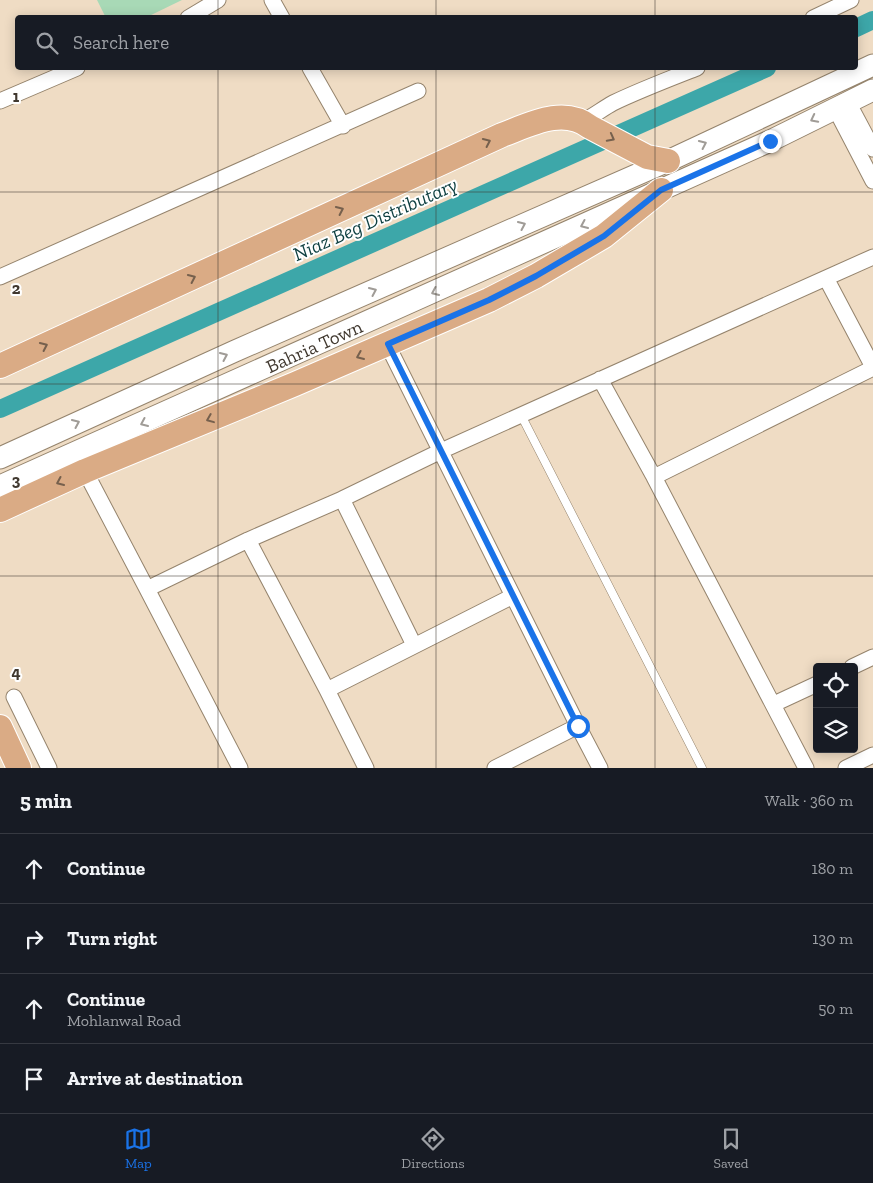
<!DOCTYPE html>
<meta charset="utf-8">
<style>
:root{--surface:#171b24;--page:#242831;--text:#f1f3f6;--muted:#9ea1a6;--line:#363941;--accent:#1a73e8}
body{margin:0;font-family:"Zilla Slab",serif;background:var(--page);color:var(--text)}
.controls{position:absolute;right:15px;bottom:15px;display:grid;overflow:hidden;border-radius:5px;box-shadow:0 2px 12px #0003}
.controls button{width:45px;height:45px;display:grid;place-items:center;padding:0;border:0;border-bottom:1px solid var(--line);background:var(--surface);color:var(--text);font:25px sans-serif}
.stop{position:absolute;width:15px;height:15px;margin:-11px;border:4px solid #1a73e8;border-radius:50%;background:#fff}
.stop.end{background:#1a73e8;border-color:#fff;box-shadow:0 1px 5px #0008}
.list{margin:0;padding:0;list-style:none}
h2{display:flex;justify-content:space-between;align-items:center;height:65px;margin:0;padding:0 20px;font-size:21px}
h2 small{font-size:16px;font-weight:400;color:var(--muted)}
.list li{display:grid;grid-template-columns:32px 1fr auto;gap:15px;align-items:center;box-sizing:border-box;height:70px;padding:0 20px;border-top:1px solid var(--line)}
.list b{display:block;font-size:19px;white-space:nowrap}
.list p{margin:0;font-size:16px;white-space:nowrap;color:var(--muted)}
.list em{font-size:16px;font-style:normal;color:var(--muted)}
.icon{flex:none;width:28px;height:28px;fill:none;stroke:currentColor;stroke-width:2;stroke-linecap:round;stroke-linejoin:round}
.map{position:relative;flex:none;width:873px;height:768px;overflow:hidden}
.search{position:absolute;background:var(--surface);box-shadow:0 2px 12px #0003;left:15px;right:15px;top:15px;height:55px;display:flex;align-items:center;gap:12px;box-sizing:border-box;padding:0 18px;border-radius:5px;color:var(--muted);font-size:19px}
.sheet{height:345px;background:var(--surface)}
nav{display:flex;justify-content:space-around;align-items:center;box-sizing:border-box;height:70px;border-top:1px solid var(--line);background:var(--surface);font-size:14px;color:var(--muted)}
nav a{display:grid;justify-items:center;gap:2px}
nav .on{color:var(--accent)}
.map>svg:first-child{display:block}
.green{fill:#a8d9b6}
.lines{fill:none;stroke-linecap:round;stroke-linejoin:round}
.canal{stroke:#3da7a9;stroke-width:18}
.service-casing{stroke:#95846d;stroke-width:9}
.minor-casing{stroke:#95846d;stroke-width:17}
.secondary-casing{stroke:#95846d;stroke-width:23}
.primary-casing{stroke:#fff;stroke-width:26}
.service{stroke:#fff;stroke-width:8}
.minor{stroke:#fff;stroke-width:15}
.secondary{stroke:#fff;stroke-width:21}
.primary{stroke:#daab85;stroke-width:24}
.oneway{stroke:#a09c97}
.oneway2{stroke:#76604d}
.route{stroke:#1a73e8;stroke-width:6}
.grid{fill:none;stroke:#40382f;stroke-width:1;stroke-opacity:0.55}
.labels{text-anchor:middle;stroke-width:4;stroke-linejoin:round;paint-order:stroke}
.street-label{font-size:19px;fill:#40382f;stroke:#fff}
.water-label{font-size:20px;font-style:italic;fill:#0e3f40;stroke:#fff}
.grid-label{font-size:16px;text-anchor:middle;font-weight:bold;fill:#40382f;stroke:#fff;stroke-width:4;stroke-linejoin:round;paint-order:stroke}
</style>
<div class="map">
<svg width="873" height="768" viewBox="0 0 873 768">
<rect width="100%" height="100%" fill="#efdcc4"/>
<!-- green -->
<path class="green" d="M97 0H182L147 17 106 18Z"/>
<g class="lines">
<!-- canal -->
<path class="canal" d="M856 28 873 20
M0 409 767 68"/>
<defs>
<path id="service" d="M521 415 702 768"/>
<path id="minor" d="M272 0 282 18
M188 18 218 0
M813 18 851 0
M310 68 343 126
M0 101 77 68
M848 102 873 149
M835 108 873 181
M583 121C594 116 602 109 613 103 640 90 669 79 697 68
M0 277 418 91
M826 278 873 257
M387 344 578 726 600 768
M600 379 654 477 806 768
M85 471 147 589
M654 477 873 368
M342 499 414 645
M248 540 327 690 366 768
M852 667 873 657
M327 690 513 596
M14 697 49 768
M774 704 817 684
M240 768 147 589 248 540 342 499 441 451 826 278 873 367
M495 768 578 726
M846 768 873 755"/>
<path id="secondary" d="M0 458 235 351 668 161 873 65
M0 486 770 141 873 90"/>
<path id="primary" d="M0 366 502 135C529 125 563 106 590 127L647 157 668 161
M0 510 85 471 295 384 489 300 536 276 604 236 661 190
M0 727 19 768"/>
</defs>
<!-- service casing -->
<use href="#service" class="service-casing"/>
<!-- minor casing -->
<use href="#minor" class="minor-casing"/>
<!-- secondary casing -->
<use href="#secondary" class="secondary-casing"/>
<!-- primary casing -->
<use href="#primary" class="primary-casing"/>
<!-- service -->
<use href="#service" class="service"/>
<!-- minor -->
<use href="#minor" class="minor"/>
<!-- secondary -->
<use href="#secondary" class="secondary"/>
<!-- primary -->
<use href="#primary" class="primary"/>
</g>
<!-- one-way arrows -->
<defs><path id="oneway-chevron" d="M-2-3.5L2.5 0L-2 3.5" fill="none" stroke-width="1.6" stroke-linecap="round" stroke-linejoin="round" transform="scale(1.25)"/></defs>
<g class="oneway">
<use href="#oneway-chevron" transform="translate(814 119) rotate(153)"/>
<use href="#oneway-chevron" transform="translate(703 144) rotate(-25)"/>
<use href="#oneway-chevron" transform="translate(522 225) rotate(-24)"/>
<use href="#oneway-chevron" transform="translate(584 225) rotate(156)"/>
<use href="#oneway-chevron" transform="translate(373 291) rotate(-24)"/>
<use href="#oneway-chevron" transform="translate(435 292) rotate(156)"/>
<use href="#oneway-chevron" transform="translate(224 356) rotate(-24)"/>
<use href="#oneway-chevron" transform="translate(76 423) rotate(-24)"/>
<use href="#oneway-chevron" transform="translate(144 423) rotate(156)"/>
</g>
<g class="oneway2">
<use href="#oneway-chevron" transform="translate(611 138) rotate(28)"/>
<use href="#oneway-chevron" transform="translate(487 142) rotate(-25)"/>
<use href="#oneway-chevron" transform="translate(340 210) rotate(-25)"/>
<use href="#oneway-chevron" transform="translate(192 278) rotate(-25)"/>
<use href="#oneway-chevron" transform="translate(44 346) rotate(-25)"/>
<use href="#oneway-chevron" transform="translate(360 356) rotate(157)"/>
<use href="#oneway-chevron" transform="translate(210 419) rotate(158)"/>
<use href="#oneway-chevron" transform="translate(60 482) rotate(156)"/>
</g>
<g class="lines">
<!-- route -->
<path class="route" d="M578 726 388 344 489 300 536 276 604 236 661 190 770 141"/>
</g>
<!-- grid -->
<path class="grid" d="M218 0V18M436 0V18M655 0V18M218 68V768M436 68V768M655 68V768M0 192H873M0 384H873M0 576H873"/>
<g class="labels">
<!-- street labels -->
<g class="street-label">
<text transform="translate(314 346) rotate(-24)" y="7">Bahria Town</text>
</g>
<!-- water labels -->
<g class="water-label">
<text transform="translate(375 219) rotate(-24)" y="7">Niaz Beg Distributary</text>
</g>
</g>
<g class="grid-label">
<text x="16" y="102">1</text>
<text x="16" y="294">2</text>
<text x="16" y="486">3</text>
<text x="16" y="678">4</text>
</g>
</svg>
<div class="controls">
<button><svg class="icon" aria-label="locate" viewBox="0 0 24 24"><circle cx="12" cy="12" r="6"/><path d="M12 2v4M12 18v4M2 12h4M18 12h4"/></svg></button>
<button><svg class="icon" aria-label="layers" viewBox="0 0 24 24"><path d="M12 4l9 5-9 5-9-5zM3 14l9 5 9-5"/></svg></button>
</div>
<div class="stop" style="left:578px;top:726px"></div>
<div class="stop end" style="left:770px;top:141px"></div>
<div class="search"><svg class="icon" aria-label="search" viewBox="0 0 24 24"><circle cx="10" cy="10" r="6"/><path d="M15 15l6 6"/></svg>Search here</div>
</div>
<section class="sheet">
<h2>5 min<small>Walk · 360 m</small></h2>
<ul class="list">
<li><svg class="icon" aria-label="ahead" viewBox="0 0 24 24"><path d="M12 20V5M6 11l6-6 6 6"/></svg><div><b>Continue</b></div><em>180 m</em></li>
<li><svg class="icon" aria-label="right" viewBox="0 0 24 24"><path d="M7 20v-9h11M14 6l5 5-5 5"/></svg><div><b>Turn right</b></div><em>130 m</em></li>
<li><svg class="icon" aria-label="ahead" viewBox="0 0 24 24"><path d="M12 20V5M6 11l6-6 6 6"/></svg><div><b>Continue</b><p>Mohlanwal Road</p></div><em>50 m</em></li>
<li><svg class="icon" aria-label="arrive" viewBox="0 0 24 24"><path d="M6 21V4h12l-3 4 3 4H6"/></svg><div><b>Arrive at destination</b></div></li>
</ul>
</section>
<nav>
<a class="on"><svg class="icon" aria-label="map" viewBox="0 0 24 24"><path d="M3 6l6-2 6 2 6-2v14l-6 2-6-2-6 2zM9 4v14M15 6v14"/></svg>Map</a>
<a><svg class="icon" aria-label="directions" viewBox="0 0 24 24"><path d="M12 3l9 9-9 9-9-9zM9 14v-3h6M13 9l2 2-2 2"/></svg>Directions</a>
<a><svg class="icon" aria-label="saved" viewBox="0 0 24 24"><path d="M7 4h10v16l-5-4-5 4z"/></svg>Saved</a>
</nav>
